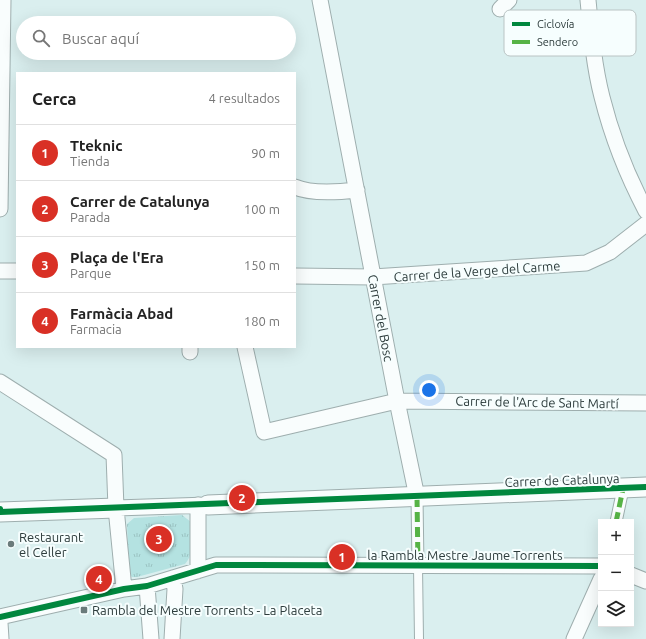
<!DOCTYPE html>
<html lang="es">
<meta charset="utf-8">
<style>
:root{--surface:#fff;--page:#f2f2f2;--text:#222;--muted:#767676;--line:#e0e0e0;--accent:#d93025}
body{margin:0;font-family:Ubuntu,sans-serif;background:var(--page);color:var(--text)}
.controls{position:absolute;right:12px;bottom:12px;display:grid;overflow:hidden;border-radius:0px;box-shadow:0 4px 16px #0002}
.controls button{width:36px;height:36px;display:grid;place-items:center;padding:0;border:0;border-bottom:1px solid var(--line);background:var(--surface);color:var(--text);font:20px sans-serif}
.you{position:absolute;left:429px;top:390px;width:14px;height:14px;margin:-10px;border:3px solid #fff;border-radius:50%;background:#1a73e8;box-shadow:0 0 0 6px #1a73e833}
.badge{display:grid;place-items:center;width:26px;height:26px;border-radius:50%;background:var(--accent);color:#fff;font-size:13px;font-weight:700}
.pin{position:absolute;translate:-50% -50%;border:2px solid #fff;box-shadow:0 1px 4px #0006}
.list{margin:0;padding:0;list-style:none}
h2{display:flex;justify-content:space-between;align-items:center;height:52px;margin:0;padding:0 16px;font-size:17px}
h2 small{font-size:13px;font-weight:400;color:var(--muted)}
.list li{display:grid;grid-template-columns:26px 1fr auto;gap:12px;align-items:center;box-sizing:border-box;height:56px;padding:0 16px;border-top:1px solid var(--line)}
.list b{display:block;font-size:15px;white-space:nowrap}
.list p{margin:0;font-size:13px;white-space:nowrap;color:var(--muted)}
.list em{font-size:13px;font-style:normal;color:var(--muted)}
.icon{flex:none;width:22px;height:22px;fill:none;stroke:currentColor;stroke-width:2;stroke-linecap:round;stroke-linejoin:round}
.map{position:relative;flex:none;width:646px;height:639px;overflow:hidden}
.search{position:absolute;background:var(--surface);box-shadow:0 4px 16px #0002;left:16px;top:16px;width:280px;height:44px;display:flex;align-items:center;gap:10px;box-sizing:border-box;padding:0 14px;border-radius:22px;color:var(--muted);font-size:15px}
.panel{position:absolute;background:var(--surface);box-shadow:0 4px 16px #0002;left:16px;top:72px;width:280px;height:276px;border-radius:0px}
.map>svg:first-child{display:block}
.park{fill:url(#park-tufts)}
.lines{fill:none;stroke-linecap:round;stroke-linejoin:round}
.service-casing{stroke:#9eaeae;stroke-width:10}
.pedestrian-casing{stroke:#9eaeae;stroke-width:13}
.minor-casing{stroke:#9eaeae;stroke-width:17}
.tertiary-casing{stroke:#9eaeae;stroke-width:21}
.service{stroke:#f9fdfd;stroke-width:8}
.pedestrian{stroke:#f9fdfd;stroke-width:11}
.minor{stroke:#f9fdfd;stroke-width:15}
.tertiary{stroke:#f9fdfd;stroke-width:19}
.quiet{stroke:#56b346;stroke-width:5;stroke-dasharray:10 5;stroke-linecap:butt}
.cycleway-casing{stroke:#f6fefe;stroke-width:8}
.cycleway{stroke:#00873e;stroke-width:6}
.poi-dot{fill:#6a7b7b;stroke:#f6fefe;stroke-width:1.5}
.labels{text-anchor:middle;stroke-width:4;stroke-linejoin:round;paint-order:stroke}
.street-label{font-size:13px;fill:#2d3c3c;stroke:#f6fefe}
.poi-label{font-size:13px;fill:#2d3c3c;stroke:#f6fefe;text-anchor:start}
.key{fill:#f6fefe;stroke:#bac4c4;stroke-width:1}
.key-label{font-size:11px;fill:#2d3c3c}
</style>
<div class="map">
<svg width="646" height="639" viewBox="0 0 646 639">
<defs>
<pattern id="park-tufts" width="24" height="20" patternUnits="userSpaceOnUse"><rect width="24" height="20" fill="#b4e2e1"/><path d="M3 7l-1-3M5 7V3M7 7l1-3M15 17l-1-3M17 17v-4M19 17l1-3" fill="none" stroke="#9bc3c2"/></pattern>
</defs>
<rect width="100%" height="100%" fill="#daefef"/>
<!-- park -->
<path class="park" d="M182 515 191 522C191 535 195 554 185 564L137 577H132L129 574 127 524 134 518Z"/>
<g class="lines">
<defs>
<path id="service" d="M418 566 419 639"/>
<path id="pedestrian" d="M417 497 418 566
M616 522 623 489"/>
<path id="minor" d="M320 0 397 401 417 497
M588 0C591 32 594 66 602 97 612 137 627 175 646 211
M500 9 509 0
M295 187C311 194 339 192 357 190
M0 209 3 0
M0 271H17
M295 276 373 277 586 263 610 252 646 224
M245 347 264 432 397 401 646 403
M190 352V347
M0 382 114 455 116 508 124 589
M198 505V571
M116 508 208 505
M631 575 646 581
M147 586 151 639
M0 617 124 589 147 586 216 565 601 566
M0 623 1 639
M172 639 175 589 173 578
M574 639 601 579"/>
<path id="tertiary" d="M208 505 646 487
M0 512 116 508"/>
</defs>
<!-- service casing -->
<use href="#service" class="service-casing"/>
<!-- pedestrian casing -->
<use href="#pedestrian" class="pedestrian-casing"/>
<!-- minor casing -->
<use href="#minor" class="minor-casing"/>
<!-- tertiary casing -->
<use href="#tertiary" class="tertiary-casing"/>
<!-- service -->
<use href="#service" class="service"/>
<!-- pedestrian -->
<use href="#pedestrian" class="pedestrian"/>
<!-- minor -->
<use href="#minor" class="minor"/>
<!-- tertiary -->
<use href="#tertiary" class="tertiary"/>
<!-- quiet -->
<path class="quiet" d="M417 497 418 566
M616 522 623 489"/>
<defs>
<path id="cycleway" d="M0 509V512L646 487
M0 617 124 589 147 586 216 565 601 566"/>
</defs>
<!-- cycleway casing -->
<use href="#cycleway" class="cycleway-casing"/>
<!-- cycleway -->
<use href="#cycleway" class="cycleway"/>
</g>
<!-- markers -->
<g class="poi-dot">
<circle cx="11" cy="544" r="4"/>
<rect x="80" y="606" width="8" height="8" rx="2"/>
</g>
<g class="labels">
<!-- street labels -->
<g class="street-label">
<text transform="translate(477 271) rotate(-4)" y="5">Carrer de la Verge del Carme</text>
<text transform="translate(381 318) rotate(79)" y="5">Carrer del Bosc</text>
<text transform="translate(537 402) rotate(1)" y="5">Carrer de l'Arc de Sant Martí</text>
<text transform="translate(562 480) rotate(-2)" y="5">Carrer de Catalunya</text>
<text x="465" y="560">la Rambla Mestre Jaume Torrents</text>
</g>
<!-- poi labels -->
<g class="poi-label">
<text x="19" y="542">Restaurant<tspan x="19" dy="15">el Celler</tspan></text>
<text x="92" y="615">Rambla del Mestre Torrents - La Placeta</text>
</g>
</g>
<!-- legend -->
<rect x="504" y="10" width="132" height="46" rx="6" class="key"/>
<rect x="512" y="22" width="18" height="4" fill="#00873e"/>
<rect x="512" y="40" width="18" height="4" fill="#56b346"/>
<g class="key-label">
<text x="537" y="28">Ciclovía</text>
<text x="537" y="46">Sendero</text>
</g>
</svg>
<div class="controls">
<button>+</button>
<button>−</button>
<button><svg class="icon" aria-label="layers" viewBox="0 0 24 24"><path d="M12 4l9 5-9 5-9-5zM3 14l9 5 9-5"/></svg></button>
</div>
<div class="you"></div>
<div class="pin badge" style="left:342px;top:557px">1</div>
<div class="pin badge" style="left:242px;top:498px">2</div>
<div class="pin badge" style="left:159px;top:539px">3</div>
<div class="pin badge" style="left:99px;top:579px">4</div>
<div class="search"><svg class="icon" aria-label="search" viewBox="0 0 24 24"><circle cx="10" cy="10" r="6"/><path d="M15 15l6 6"/></svg>Buscar aquí</div>
<section class="panel">
<h2>Cerca<small>4 resultados</small></h2>
<ul class="list">
<li><span class="badge">1</span><div><b>Tteknic</b><p>Tienda</p></div><em>90 m</em></li>
<li><span class="badge">2</span><div><b>Carrer de Catalunya</b><p>Parada</p></div><em>100 m</em></li>
<li><span class="badge">3</span><div><b>Plaça de l'Era</b><p>Parque</p></div><em>150 m</em></li>
<li><span class="badge">4</span><div><b>Farmàcia Abad</b><p>Farmacia</p></div><em>180 m</em></li>
</ul>
</section>
</div>
